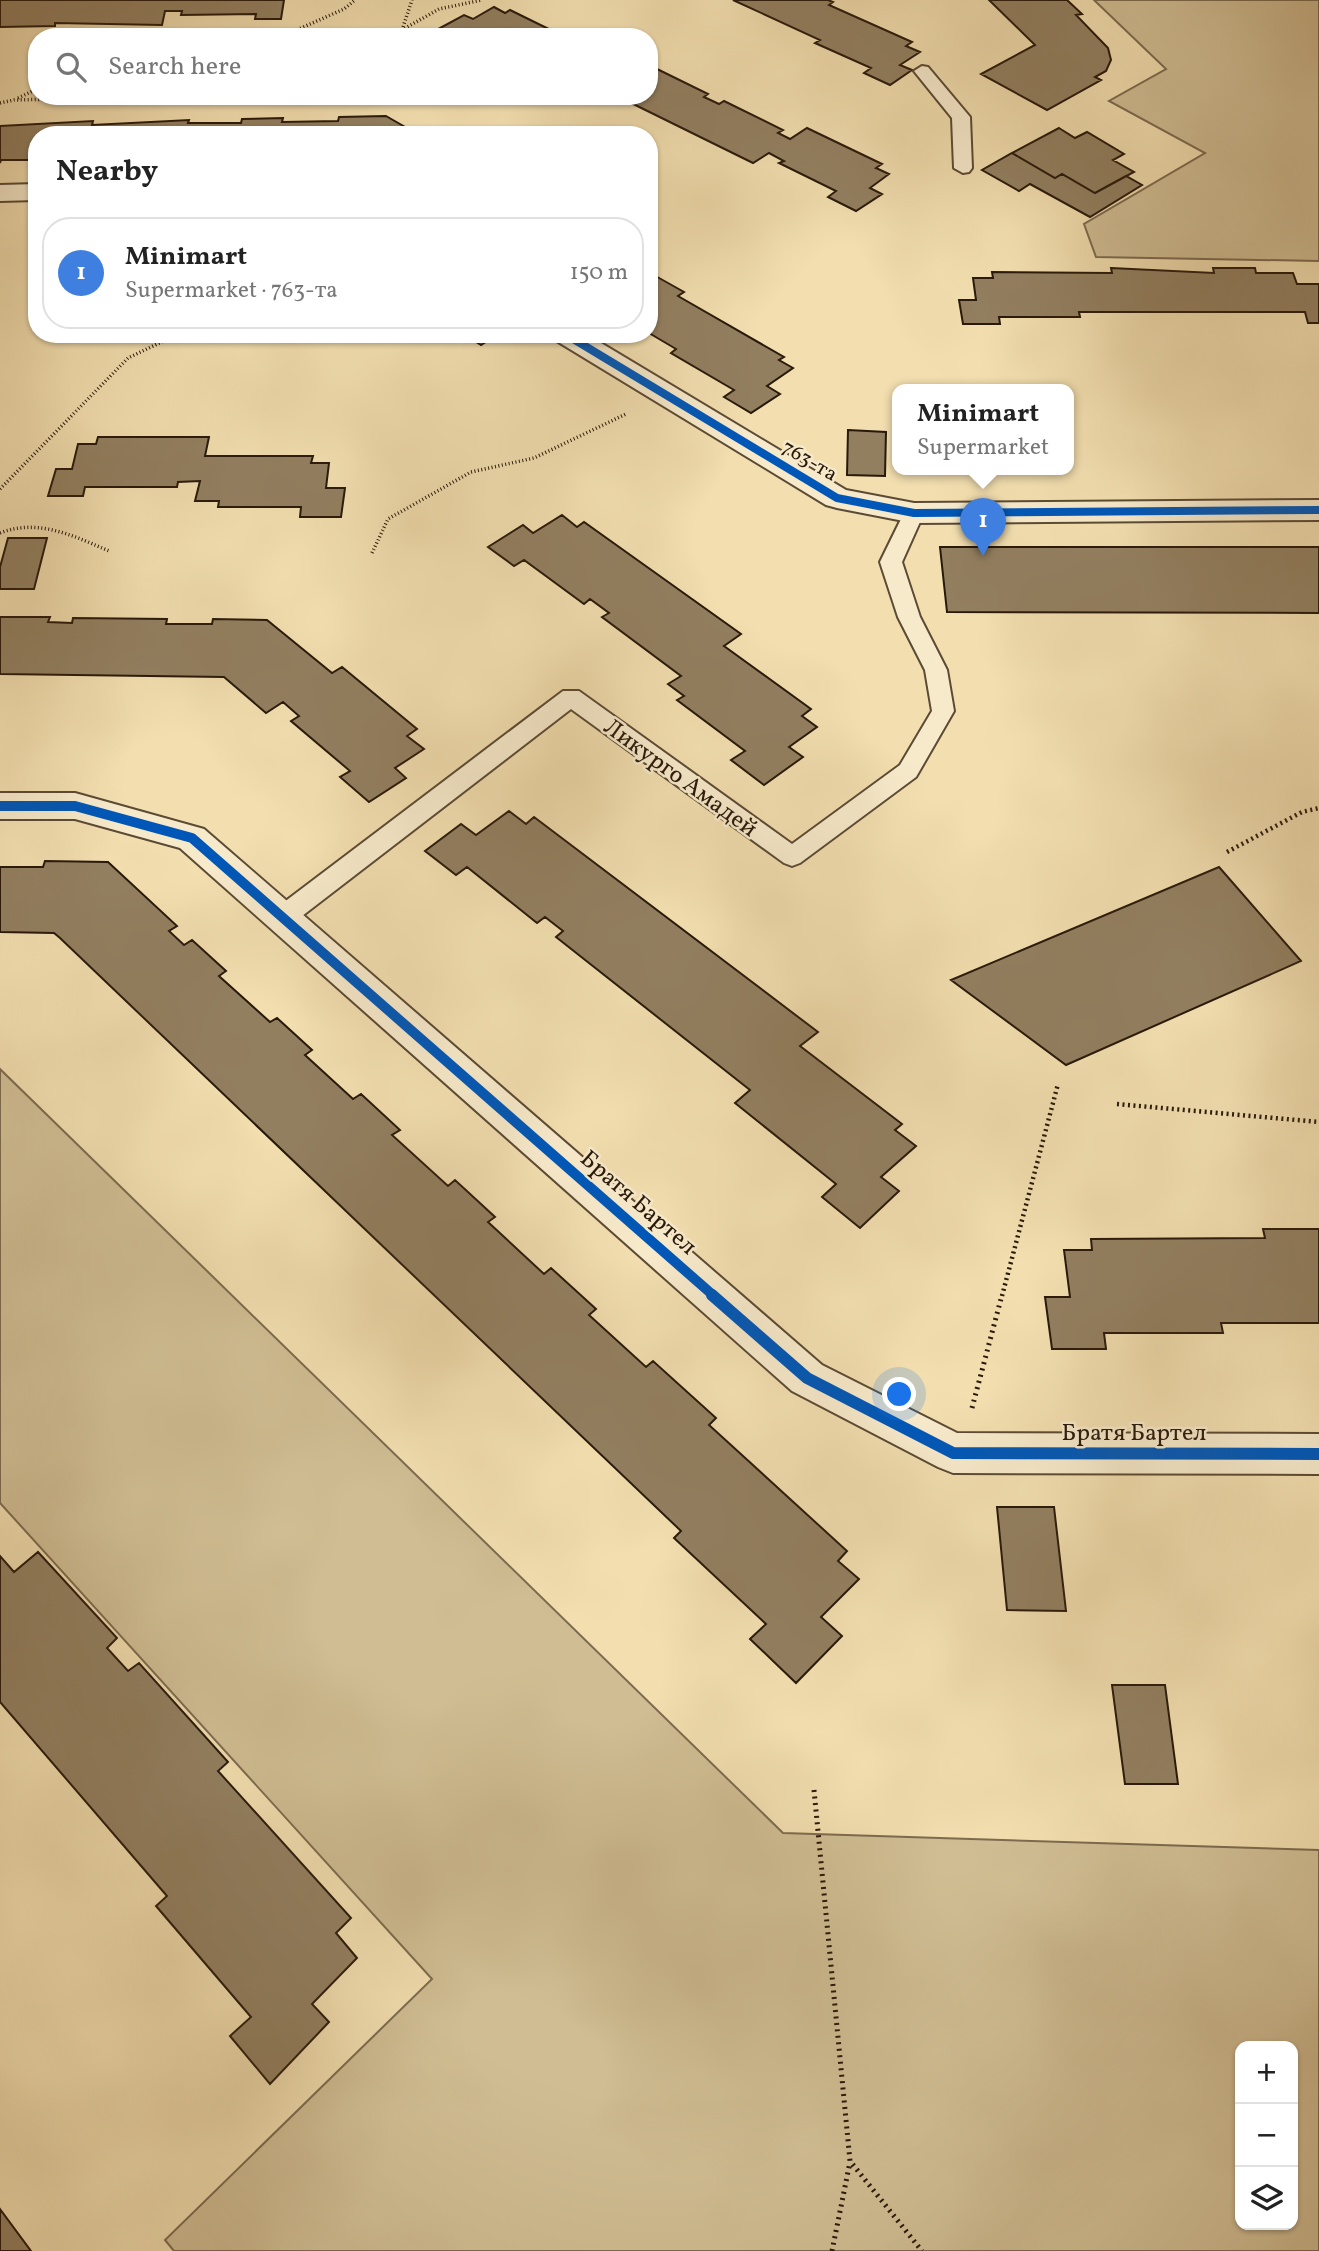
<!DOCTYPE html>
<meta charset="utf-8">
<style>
:root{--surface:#fff;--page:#f6f6f6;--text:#222;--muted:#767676;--line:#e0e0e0;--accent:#7c3aed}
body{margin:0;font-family:Vollkorn,serif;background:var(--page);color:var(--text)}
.controls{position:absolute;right:21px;bottom:21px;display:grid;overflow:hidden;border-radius:14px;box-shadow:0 2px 5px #0004}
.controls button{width:63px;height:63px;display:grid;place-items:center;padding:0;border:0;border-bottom:2px solid var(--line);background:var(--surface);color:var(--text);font:35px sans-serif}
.you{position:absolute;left:900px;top:1395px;width:24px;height:24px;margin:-18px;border:5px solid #fff;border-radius:50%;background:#1a73e8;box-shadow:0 0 0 10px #1a73e833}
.badge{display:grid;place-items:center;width:46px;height:46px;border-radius:50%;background:var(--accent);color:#fff;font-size:23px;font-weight:700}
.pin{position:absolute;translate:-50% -58px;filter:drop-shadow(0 2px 4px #0008)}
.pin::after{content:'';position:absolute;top:37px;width:24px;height:21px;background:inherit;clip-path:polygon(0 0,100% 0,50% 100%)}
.popup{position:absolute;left:892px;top:384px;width:182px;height:91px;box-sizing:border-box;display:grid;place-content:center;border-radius:14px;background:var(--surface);filter:drop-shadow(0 2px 5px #0005);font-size:23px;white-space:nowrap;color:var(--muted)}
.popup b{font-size:26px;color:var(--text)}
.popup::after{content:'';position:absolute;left:50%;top:100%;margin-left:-14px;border:14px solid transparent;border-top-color:var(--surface)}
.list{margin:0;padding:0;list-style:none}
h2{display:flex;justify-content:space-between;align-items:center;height:91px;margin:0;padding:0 28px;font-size:30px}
h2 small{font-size:23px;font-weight:400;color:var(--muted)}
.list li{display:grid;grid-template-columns:46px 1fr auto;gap:21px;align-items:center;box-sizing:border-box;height:112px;margin:0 14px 14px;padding:0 14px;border:2px solid var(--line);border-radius:28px}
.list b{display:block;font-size:26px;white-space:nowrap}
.list p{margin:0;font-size:23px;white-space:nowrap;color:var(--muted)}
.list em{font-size:23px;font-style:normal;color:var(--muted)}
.icon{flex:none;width:38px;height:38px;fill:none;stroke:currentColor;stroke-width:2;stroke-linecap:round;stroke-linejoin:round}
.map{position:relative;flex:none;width:1319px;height:2251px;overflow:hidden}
.search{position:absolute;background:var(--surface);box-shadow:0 2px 5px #0004;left:28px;top:28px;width:630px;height:77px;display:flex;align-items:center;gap:18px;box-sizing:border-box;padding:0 24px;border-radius:28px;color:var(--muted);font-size:26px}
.panel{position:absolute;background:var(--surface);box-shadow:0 2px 5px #0004;left:28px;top:126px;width:630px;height:217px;border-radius:28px}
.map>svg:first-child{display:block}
.green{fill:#d0bd93;stroke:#7c6b4f;stroke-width:2;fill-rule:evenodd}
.building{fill:#927f60;stroke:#29190b;stroke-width:2}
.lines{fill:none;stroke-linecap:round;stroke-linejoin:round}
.service-casing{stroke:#5b4a34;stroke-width:4}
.minor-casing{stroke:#5b4a34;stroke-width:4}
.path-far2{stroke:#29190b;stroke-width:3.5;stroke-dasharray:1 2.5;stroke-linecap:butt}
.path-far1{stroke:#29190b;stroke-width:4.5;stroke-dasharray:2 3.5;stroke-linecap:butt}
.path{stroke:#29190b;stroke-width:5;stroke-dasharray:2 4.5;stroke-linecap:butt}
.service{fill:#f7eacb;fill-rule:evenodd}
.minor{fill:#f7eacb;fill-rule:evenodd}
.cycleway-far2-casing{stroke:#f7eacb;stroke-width:11}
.cycleway-far1-casing{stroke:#f7eacb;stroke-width:14}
.cycleway-casing{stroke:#f7eacb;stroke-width:17}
.cycleway-far2{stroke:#0057b8;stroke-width:8}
.cycleway-far1{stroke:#0057b8;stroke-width:10}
.cycleway{stroke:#0057b8;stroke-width:12}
.labels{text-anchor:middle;stroke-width:5;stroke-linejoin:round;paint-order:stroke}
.far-street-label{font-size:21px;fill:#29190b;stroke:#f7eacb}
.street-label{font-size:24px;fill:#29190b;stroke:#f7eacb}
</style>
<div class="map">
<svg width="1319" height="2251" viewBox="0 0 1319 2251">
<rect width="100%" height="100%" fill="#f2deaf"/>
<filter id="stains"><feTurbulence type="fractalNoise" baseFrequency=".00286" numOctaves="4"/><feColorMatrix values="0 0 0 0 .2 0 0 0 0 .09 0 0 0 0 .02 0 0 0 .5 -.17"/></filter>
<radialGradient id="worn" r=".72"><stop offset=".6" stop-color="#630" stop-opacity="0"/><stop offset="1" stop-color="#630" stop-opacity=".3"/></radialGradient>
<!-- green -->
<path class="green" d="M1094 0H1319V261L1096 257 1084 224 1205 153 1109 101 1166 69Z
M0 1069 783 1833 1319 1850V2251H174L165 2240 432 1979 0 1503ZM1240 2046H1293V2225H1240Z"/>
<!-- building -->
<path class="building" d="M0 0H284L281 19H255L256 14 181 15 182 11H165L162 25 55 23V26L0 27Z
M733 0H828L833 2 829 5 912 42 906 46 920 52 900 65 912 70 890 85 864 73 871 68 815 43 820 40Z
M989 0H1067L1082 14 1076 15 1108 48 1111 60 1106 71 1095 77 1101 80 1047 110 981 74 1035 45Z
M494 7 505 13 510 10 565 37H458L440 28 464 15 473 19Z
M655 68 708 94 704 97 719 104 724 101 783 130 778 133 790 139 807 128 882 164 876 168 889 174 870 188 882 194 856 211 828 197 836 191 779 163 784 161 769 153 753 163 617 96H649V71Z
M386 116 419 135H37V160H1L0 163V126L93 121 92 125 189 120 188 123H241L242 119 283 118 282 122 338 121 339 117Z
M1059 128 1075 138 1087 132 1124 154 1113 160 1134 172 1095 193 1062 174 1055 178 1012 153Z
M1012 153 1055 178 1062 174 1095 193 1126 176 1142 185 1090 217 1030 184 1019 191 982 170Z
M1111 268 1214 273 1213 268H1255L1256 273H1293L1297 284H1319V323H1308L1305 312H1079L1080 317H999L1000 324H963L959 300H976L973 278H993L992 272 1112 273Z
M652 274 684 292 678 296 784 357 779 360 793 368 767 386 780 394 751 413 724 397 734 390 671 353 676 349 649 333V275Z
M464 334H498L481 345Z
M848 430 886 432 885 476 847 475Z
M98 437H209L205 456H313L311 463H329L326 488H345L341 517H300L301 507H218L219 501H195L200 481 178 482 177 487H85L83 496H48L56 469H72L78 444H96Z
M562 515 577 527 584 522 741 634 724 646 811 709 802 716 817 727 789 747 803 757 764 785 731 760 745 751 677 700 684 696 668 684 681 676 602 617 609 613 590 599 584 604 524 560 514 566 488 547 523 525 533 533Z
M8 538H47L34 589H0V567Z
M940 547H1319V613L947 612Z
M0 617H50L48 622 72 623 73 618 167 619 166 624H212L213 619 267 620 332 673 342 667 417 729 407 736 424 749 395 768 406 778 369 802 340 777 350 771 291 721 299 716 283 702 266 713 224 677 0 674Z
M509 811 526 824 534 817 818 1032 800 1046 902 1124 895 1130 916 1146 881 1177 899 1191 860 1228 822 1197 836 1184 735 1103 750 1090 556 937 563 931 545 917 537 923 467 867 456 875 425 851 461 824 476 835Z
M45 861 108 862 177 926 169 931 184 945 192 940 226 971 219 976 270 1022 277 1018 312 1050 305 1055 353 1099 361 1094 400 1130 392 1135 448 1186 455 1180 495 1217 488 1222 544 1274 551 1268 596 1309 589 1315 646 1367 653 1361 716 1418 709 1425 847 1551 838 1561 859 1579 821 1617 842 1636 796 1683 750 1639 766 1624 674 1538 681 1531 60 938 54 933 0 932V867H43Z
M1219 867 1301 961 1066 1065 951 980Z
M1263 1229H1319V1323H1221L1223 1333H1104L1106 1349H1052L1045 1297H1070L1064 1250H1092L1091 1239 1265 1238Z
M997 1507H1054L1066 1611 1007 1610Z
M38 1552 117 1638 107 1648 128 1671 139 1663 228 1762 218 1771 351 1918 336 1933 357 1958 312 2004 329 2022 270 2084 230 2036 251 2017 156 1906 167 1896 0 1702V1556L14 1572Z
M1112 1685H1165L1178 1784H1125Z
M0 2209 31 2251H0Z"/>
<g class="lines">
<defs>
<path id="service" d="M922 66 928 67 970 117 972 168 969 172 963 173 954 168 952 118 914 71Z
M914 506 924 513 902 562 920 617 947 670 954 711 916 777 800 863 792 866 784 863 571 709 293 923 284 926 275 923 272 916 275 909 563 691H579L792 844 900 765 932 711 925 670 898 617 880 562 904 513Z"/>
<path id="minor" d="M37 184V200L0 201V185Z
M551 334H586L846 490 914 503 1319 500V520L914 523 837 508 826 505 555 340Z
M0 793H75L204 829 822 1365 957 1433 1319 1434V1474L953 1473 938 1467 792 1391 180 848 75 819H0Z"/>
</defs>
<!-- service casing -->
<use href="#service" class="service-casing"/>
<!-- minor casing -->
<use href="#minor" class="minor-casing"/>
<!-- path-far2 -->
<path class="path-far2" d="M281 37 344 9 355 0
M378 37 402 30 439 9 482 0
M404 37 402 30 412 0
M18 98 37 89
M0 103 14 100 196 96
M0 489 128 358 178 334
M0 533C38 518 74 536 109 551
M372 553 388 519 471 472 534 458 626 414"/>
<!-- path-far1 -->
<path class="path-far1" d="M1227 852 1302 812 1319 808
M1117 1104 1319 1122
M1002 1296 1058 1084"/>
<!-- path -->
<path class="path" d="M972 1408 1002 1295
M814 1790 850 2161 922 2251
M832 2251 850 2162"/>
<!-- service -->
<use href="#service" class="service"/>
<!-- minor -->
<use href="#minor" class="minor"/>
<defs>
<path id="cycleway-far2" d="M565 334 837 498 914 513 1319 510"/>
<path id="cycleway-far1" d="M0 806H75L192 838 714 1296"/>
<path id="cycleway" d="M712 1295 807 1378 953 1453 1319 1454"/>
</defs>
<!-- cycleway-far2 casing -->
<use href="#cycleway-far2" class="cycleway-far2-casing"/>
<!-- cycleway-far1 casing -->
<use href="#cycleway-far1" class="cycleway-far1-casing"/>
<!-- cycleway casing -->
<use href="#cycleway" class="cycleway-casing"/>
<!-- cycleway-far2 -->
<use href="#cycleway-far2" class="cycleway-far2"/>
<!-- cycleway-far1 -->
<use href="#cycleway-far1" class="cycleway-far1"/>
<!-- cycleway -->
<use href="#cycleway" class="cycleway"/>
</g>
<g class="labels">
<!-- far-street labels -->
<g class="far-street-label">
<text transform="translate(810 460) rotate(31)" y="7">763-та</text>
</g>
<!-- street labels -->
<g class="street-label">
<text transform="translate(681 777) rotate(36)" y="8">Ликурго Амадей</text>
<text transform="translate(639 1202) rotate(41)" y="8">Братя Бартел</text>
<text x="1134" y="1440">Братя Бартел</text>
</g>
</g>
<rect width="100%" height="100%" filter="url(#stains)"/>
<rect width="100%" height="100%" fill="url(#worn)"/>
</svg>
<div class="controls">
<button>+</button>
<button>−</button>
<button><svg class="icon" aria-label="layers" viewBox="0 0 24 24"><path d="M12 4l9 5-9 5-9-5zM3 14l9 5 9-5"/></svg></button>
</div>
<div class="you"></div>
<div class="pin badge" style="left:983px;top:556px;background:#3f7fe0">1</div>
<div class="popup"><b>Minimart</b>Supermarket</div>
<div class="search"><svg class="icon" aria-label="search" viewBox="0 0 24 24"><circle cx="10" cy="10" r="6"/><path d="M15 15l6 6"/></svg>Search here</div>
<section class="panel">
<h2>Nearby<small></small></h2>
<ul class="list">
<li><span class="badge" style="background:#3f7fe0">1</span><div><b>Minimart</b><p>Supermarket · 763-та</p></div><em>150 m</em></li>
</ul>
</section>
</div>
